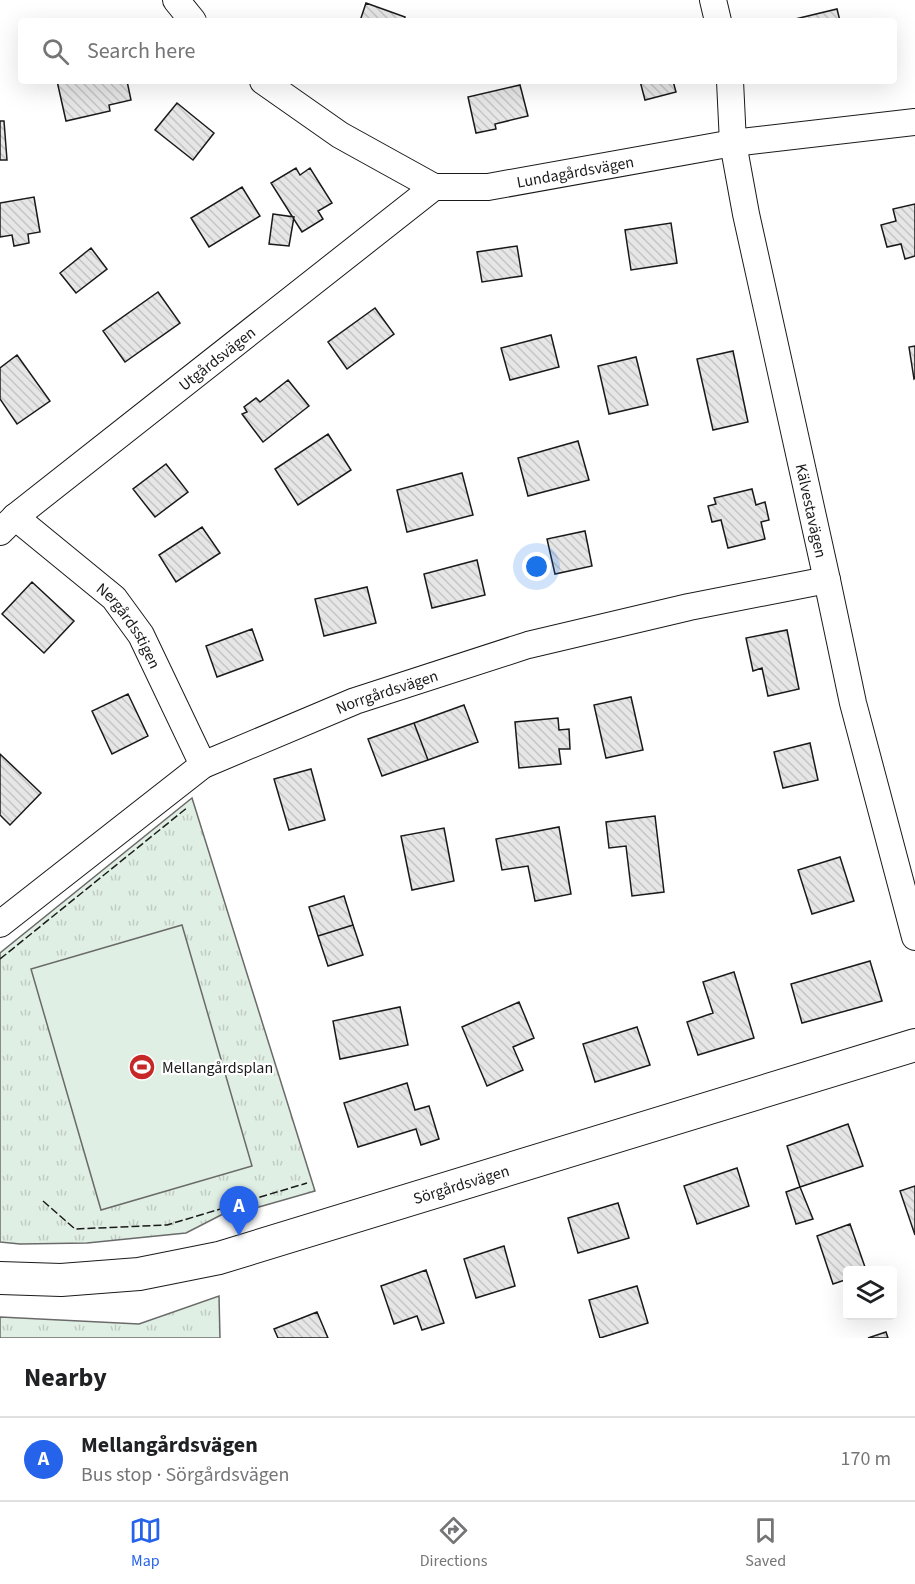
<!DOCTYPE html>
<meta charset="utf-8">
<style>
:root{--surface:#fff;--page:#f6f6f6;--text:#202124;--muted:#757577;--line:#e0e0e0;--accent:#2563eb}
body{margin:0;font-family:"Source Sans 3",sans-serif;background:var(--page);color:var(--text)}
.controls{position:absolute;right:18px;bottom:18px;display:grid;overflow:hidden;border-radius:6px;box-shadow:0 6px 24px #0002}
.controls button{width:54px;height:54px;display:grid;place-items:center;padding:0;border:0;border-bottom:2px solid var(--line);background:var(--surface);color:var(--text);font:30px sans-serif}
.you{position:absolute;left:537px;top:567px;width:21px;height:21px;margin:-15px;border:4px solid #fff;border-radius:50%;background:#1a73e8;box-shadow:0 0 0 9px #1a73e833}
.badge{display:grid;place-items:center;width:39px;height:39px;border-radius:50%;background:var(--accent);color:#fff;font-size:20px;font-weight:700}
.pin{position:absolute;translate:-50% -50px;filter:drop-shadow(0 2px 3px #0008)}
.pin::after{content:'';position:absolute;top:32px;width:21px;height:18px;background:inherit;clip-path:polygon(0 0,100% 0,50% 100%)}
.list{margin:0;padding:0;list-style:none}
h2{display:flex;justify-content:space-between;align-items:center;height:78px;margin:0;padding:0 24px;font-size:26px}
h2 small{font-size:20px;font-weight:400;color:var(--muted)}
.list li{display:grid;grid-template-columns:39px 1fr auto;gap:18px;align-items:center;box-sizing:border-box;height:84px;padding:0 24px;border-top:2px solid var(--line)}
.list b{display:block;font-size:22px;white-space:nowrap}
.list p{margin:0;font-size:20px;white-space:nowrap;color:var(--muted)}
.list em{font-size:20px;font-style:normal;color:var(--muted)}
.icon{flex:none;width:33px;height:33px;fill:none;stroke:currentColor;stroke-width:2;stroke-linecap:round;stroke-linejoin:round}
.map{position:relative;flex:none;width:915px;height:1338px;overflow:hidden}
.search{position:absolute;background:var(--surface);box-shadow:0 6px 24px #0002;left:18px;right:18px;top:18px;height:66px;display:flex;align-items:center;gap:15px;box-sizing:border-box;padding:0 21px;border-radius:6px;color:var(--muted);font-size:22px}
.sheet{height:162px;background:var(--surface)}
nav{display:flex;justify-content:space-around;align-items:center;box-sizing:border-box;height:84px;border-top:2px solid var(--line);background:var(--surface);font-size:16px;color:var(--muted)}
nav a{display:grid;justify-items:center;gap:3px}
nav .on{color:var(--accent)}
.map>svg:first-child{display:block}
.grass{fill:url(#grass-tufts);stroke:#6a6a6a;stroke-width:1.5}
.pitch{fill:#e0efe3;stroke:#6a6a6a;stroke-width:1.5}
.building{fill:url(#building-back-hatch);stroke:#1a1a1a;stroke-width:1.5}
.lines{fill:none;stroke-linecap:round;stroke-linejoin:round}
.minor-casing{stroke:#1a1a1a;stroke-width:28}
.tertiary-casing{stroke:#1a1a1a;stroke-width:34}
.minor{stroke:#fff;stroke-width:26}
.tertiary{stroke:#fff;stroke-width:32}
.fence{stroke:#1a1a1a;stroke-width:1.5;stroke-dasharray:8 3;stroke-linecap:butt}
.labels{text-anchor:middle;stroke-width:4.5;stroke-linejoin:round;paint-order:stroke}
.street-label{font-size:16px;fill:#1a1a1a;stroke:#fff}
.poi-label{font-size:16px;fill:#1a1a1a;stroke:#fff;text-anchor:start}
</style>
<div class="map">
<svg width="915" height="1338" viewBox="0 0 915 1338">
<defs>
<pattern id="grass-tufts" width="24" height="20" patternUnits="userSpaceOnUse" patternTransform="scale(1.5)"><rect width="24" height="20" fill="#e0efe3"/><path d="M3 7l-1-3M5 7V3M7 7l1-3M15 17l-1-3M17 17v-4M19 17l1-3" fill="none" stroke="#c0ccc2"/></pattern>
<pattern id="building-back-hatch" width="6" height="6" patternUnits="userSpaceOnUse" patternTransform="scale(1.5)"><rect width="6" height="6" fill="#e6e6e6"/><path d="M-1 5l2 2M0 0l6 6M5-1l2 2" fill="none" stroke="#c5c5c5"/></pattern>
</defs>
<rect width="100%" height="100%" fill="#fff"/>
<!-- grass -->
<path class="grass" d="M192 798 315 1191 259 1207 225 1213 186 1233 87 1243 20 1244 0 1242V953Z
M219 1296 220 1338H0V1317L139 1324Z"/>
<!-- pitch -->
<path class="pitch" d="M182 925 252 1166 101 1210 31 969Z"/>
<!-- building -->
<path class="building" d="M366 3 405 17 404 21H360Z
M837 9 840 21H787Z
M57 81H127L131 100 109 105 110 111 66 121Z
M640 81H673L676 92 645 100Z
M520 85 528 116 495 124 496 129 476 133 468 97Z
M177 103 214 133 193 160 155 130Z
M0 121H4L7 160H0Z
M296 168 300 175 310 168 332 203 318 211 323 219 302 232 271 183Z
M242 187 260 216 209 247 191 218Z
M34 197 40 232 28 234 29 243 14 246 12 235 0 237V203Z
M915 204V256L905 259 901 244 887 247 881 225 896 221 893 209Z
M273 214 294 217 289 246 269 244Z
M671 223 677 263 631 270 625 230Z
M517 246 522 276 482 282 477 252Z
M91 248 107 269 76 293 60 273Z
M158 292 180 323 125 362 103 331Z
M375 308 394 334 347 369 328 342Z
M551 335 559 367 510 380 501 348Z
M915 346V378L914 379 909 347Z
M733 351 748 422 713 430 697 359Z
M17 355 50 401 17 424 0 399V368Z
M636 357 648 405 609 414 598 366Z
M288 380 309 406 263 442 242 414 247 412 244 407 256 398 260 402Z
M328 434 351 470 298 505 275 469Z
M578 441 589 480 528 496 518 458Z
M166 464 188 492 155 517 133 489Z
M462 473 473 515 407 532 397 490Z
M752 489 756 505 765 502 769 520 761 522 765 539 728 548 721 520 712 522 708 506 716 504 714 498Z
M202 527 220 553 176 582 159 555Z
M585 531 592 566 555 574 547 539Z
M477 560 485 595 432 608 424 574Z
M32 582 74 621 44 653 2 614Z
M367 587 376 623 324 636 315 599Z
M252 629 263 660 217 677 206 646Z
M787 630 799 689 768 696 762 668 753 671 746 638Z
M128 694 148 736 112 754 92 711Z
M631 697 643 750 606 758 594 705Z
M464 705 478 742 428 760 414 723Z
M558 718 559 730 569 729 570 749H559L561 764 519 768 515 722Z
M414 723 428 760 382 776 368 739Z
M810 743 818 780 783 788 774 752Z
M0 754 41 793 10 825 0 815Z
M311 769 325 820 289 830 274 779Z
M655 816 664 892 632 896 626 846 609 848 606 822Z
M559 827 571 894 535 901 528 866 502 870 496 839Z
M444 828 454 881 412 890 401 836Z
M840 857 854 901 812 914 798 870Z
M344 896 353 925 318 936 309 907Z
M353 925 363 955 328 966 318 936Z
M870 961 882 1001 802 1023 791 984Z
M734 972 754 1038 698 1055 687 1022 713 1013 703 982Z
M519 1002 534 1038 513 1047 523 1070 487 1086 462 1027Z
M400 1007 408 1045 340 1059 333 1021Z
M637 1027 650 1065 595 1082 583 1044Z
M407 1083 415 1110 429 1106 439 1139 421 1145 416 1129 358 1147 344 1103Z
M848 1124 863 1166 800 1187 787 1146Z
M737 1168 749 1206 697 1224 684 1186Z
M915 1186V1235L900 1191Z
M800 1187 813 1219 796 1224 786 1192Z
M618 1203 629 1238 578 1253 568 1218Z
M850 1224 866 1270H848V1279L833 1284 817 1236Z
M504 1246 515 1286 476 1298 464 1259Z
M426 1270 444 1323 422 1330 417 1316 394 1324 381 1286Z
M637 1286 648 1323 600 1338 589 1300Z
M317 1312 328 1338H278L274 1329Z
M886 1332 888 1338H868Z"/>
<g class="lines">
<defs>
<g id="minor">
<path d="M176 0 193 21"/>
<path d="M713 0 718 21"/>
<path id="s1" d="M263 81 340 135 434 187H488L733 143 915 122"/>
<path id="s2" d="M730 81 733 143 746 214 827 580 853 703 915 937"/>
<path id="s3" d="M15 517 114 598 141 635 203 765"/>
<path id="s4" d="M0 532 15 517 434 187"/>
<path id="s5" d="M0 924 203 765 355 701 528 645 689 607 827 580"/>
</g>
<g id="tertiary">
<path id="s6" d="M0 1278 61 1280 139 1274 219 1258 915 1045"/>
</g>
</defs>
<!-- minor casing -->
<use href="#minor" class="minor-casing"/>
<!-- tertiary casing -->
<use href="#tertiary" class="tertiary-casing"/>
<!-- minor -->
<use href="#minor" class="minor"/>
<!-- tertiary -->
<use href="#tertiary" class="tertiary"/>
<!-- fence -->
<path class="fence" d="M0 959 188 807
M43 1201 75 1229 167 1225 307 1183"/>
</g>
<!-- icons -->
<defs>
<symbol id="stadium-disc" viewBox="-11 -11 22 22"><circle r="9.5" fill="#c62828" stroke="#fff"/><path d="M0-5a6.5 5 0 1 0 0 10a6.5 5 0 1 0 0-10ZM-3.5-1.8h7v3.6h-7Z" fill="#fff"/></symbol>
</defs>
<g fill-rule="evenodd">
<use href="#stadium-disc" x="127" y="1052" width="30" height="30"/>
</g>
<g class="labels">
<!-- street labels -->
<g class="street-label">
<text dy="6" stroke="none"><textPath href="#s1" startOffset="344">Lundagårdsvägen</textPath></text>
<text dy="6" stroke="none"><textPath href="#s4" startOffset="278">Utgårdsvägen</textPath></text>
<text dy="6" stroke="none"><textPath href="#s2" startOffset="438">Kälvestavägen</textPath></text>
<text dy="6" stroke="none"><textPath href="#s3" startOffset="159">Nergårdsstigen</textPath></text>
<text dy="6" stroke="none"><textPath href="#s5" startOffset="456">Norrgårdsvägen</textPath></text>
<text dy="6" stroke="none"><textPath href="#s6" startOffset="474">Sörgårdsvägen</textPath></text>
</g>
<!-- poi labels -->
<g class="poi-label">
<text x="162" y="1073">Mellangårdsplan</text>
</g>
</g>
</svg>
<div class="controls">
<button><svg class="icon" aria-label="layers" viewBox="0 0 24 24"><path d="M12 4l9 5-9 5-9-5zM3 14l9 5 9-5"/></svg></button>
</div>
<div class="you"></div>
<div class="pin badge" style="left:239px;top:1236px">A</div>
<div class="search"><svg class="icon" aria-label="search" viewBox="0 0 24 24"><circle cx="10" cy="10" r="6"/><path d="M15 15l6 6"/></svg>Search here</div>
</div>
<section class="sheet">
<h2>Nearby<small></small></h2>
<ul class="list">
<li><span class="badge">A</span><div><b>Mellangårdsvägen</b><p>Bus stop · Sörgårdsvägen</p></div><em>170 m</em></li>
</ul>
</section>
<nav>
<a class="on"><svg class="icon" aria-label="map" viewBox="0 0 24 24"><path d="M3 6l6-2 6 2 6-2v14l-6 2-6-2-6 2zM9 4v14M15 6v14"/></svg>Map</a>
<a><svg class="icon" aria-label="directions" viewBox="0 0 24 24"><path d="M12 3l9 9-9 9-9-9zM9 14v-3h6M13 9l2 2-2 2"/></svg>Directions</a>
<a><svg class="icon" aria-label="saved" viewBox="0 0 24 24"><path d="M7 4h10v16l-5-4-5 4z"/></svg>Saved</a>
</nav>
